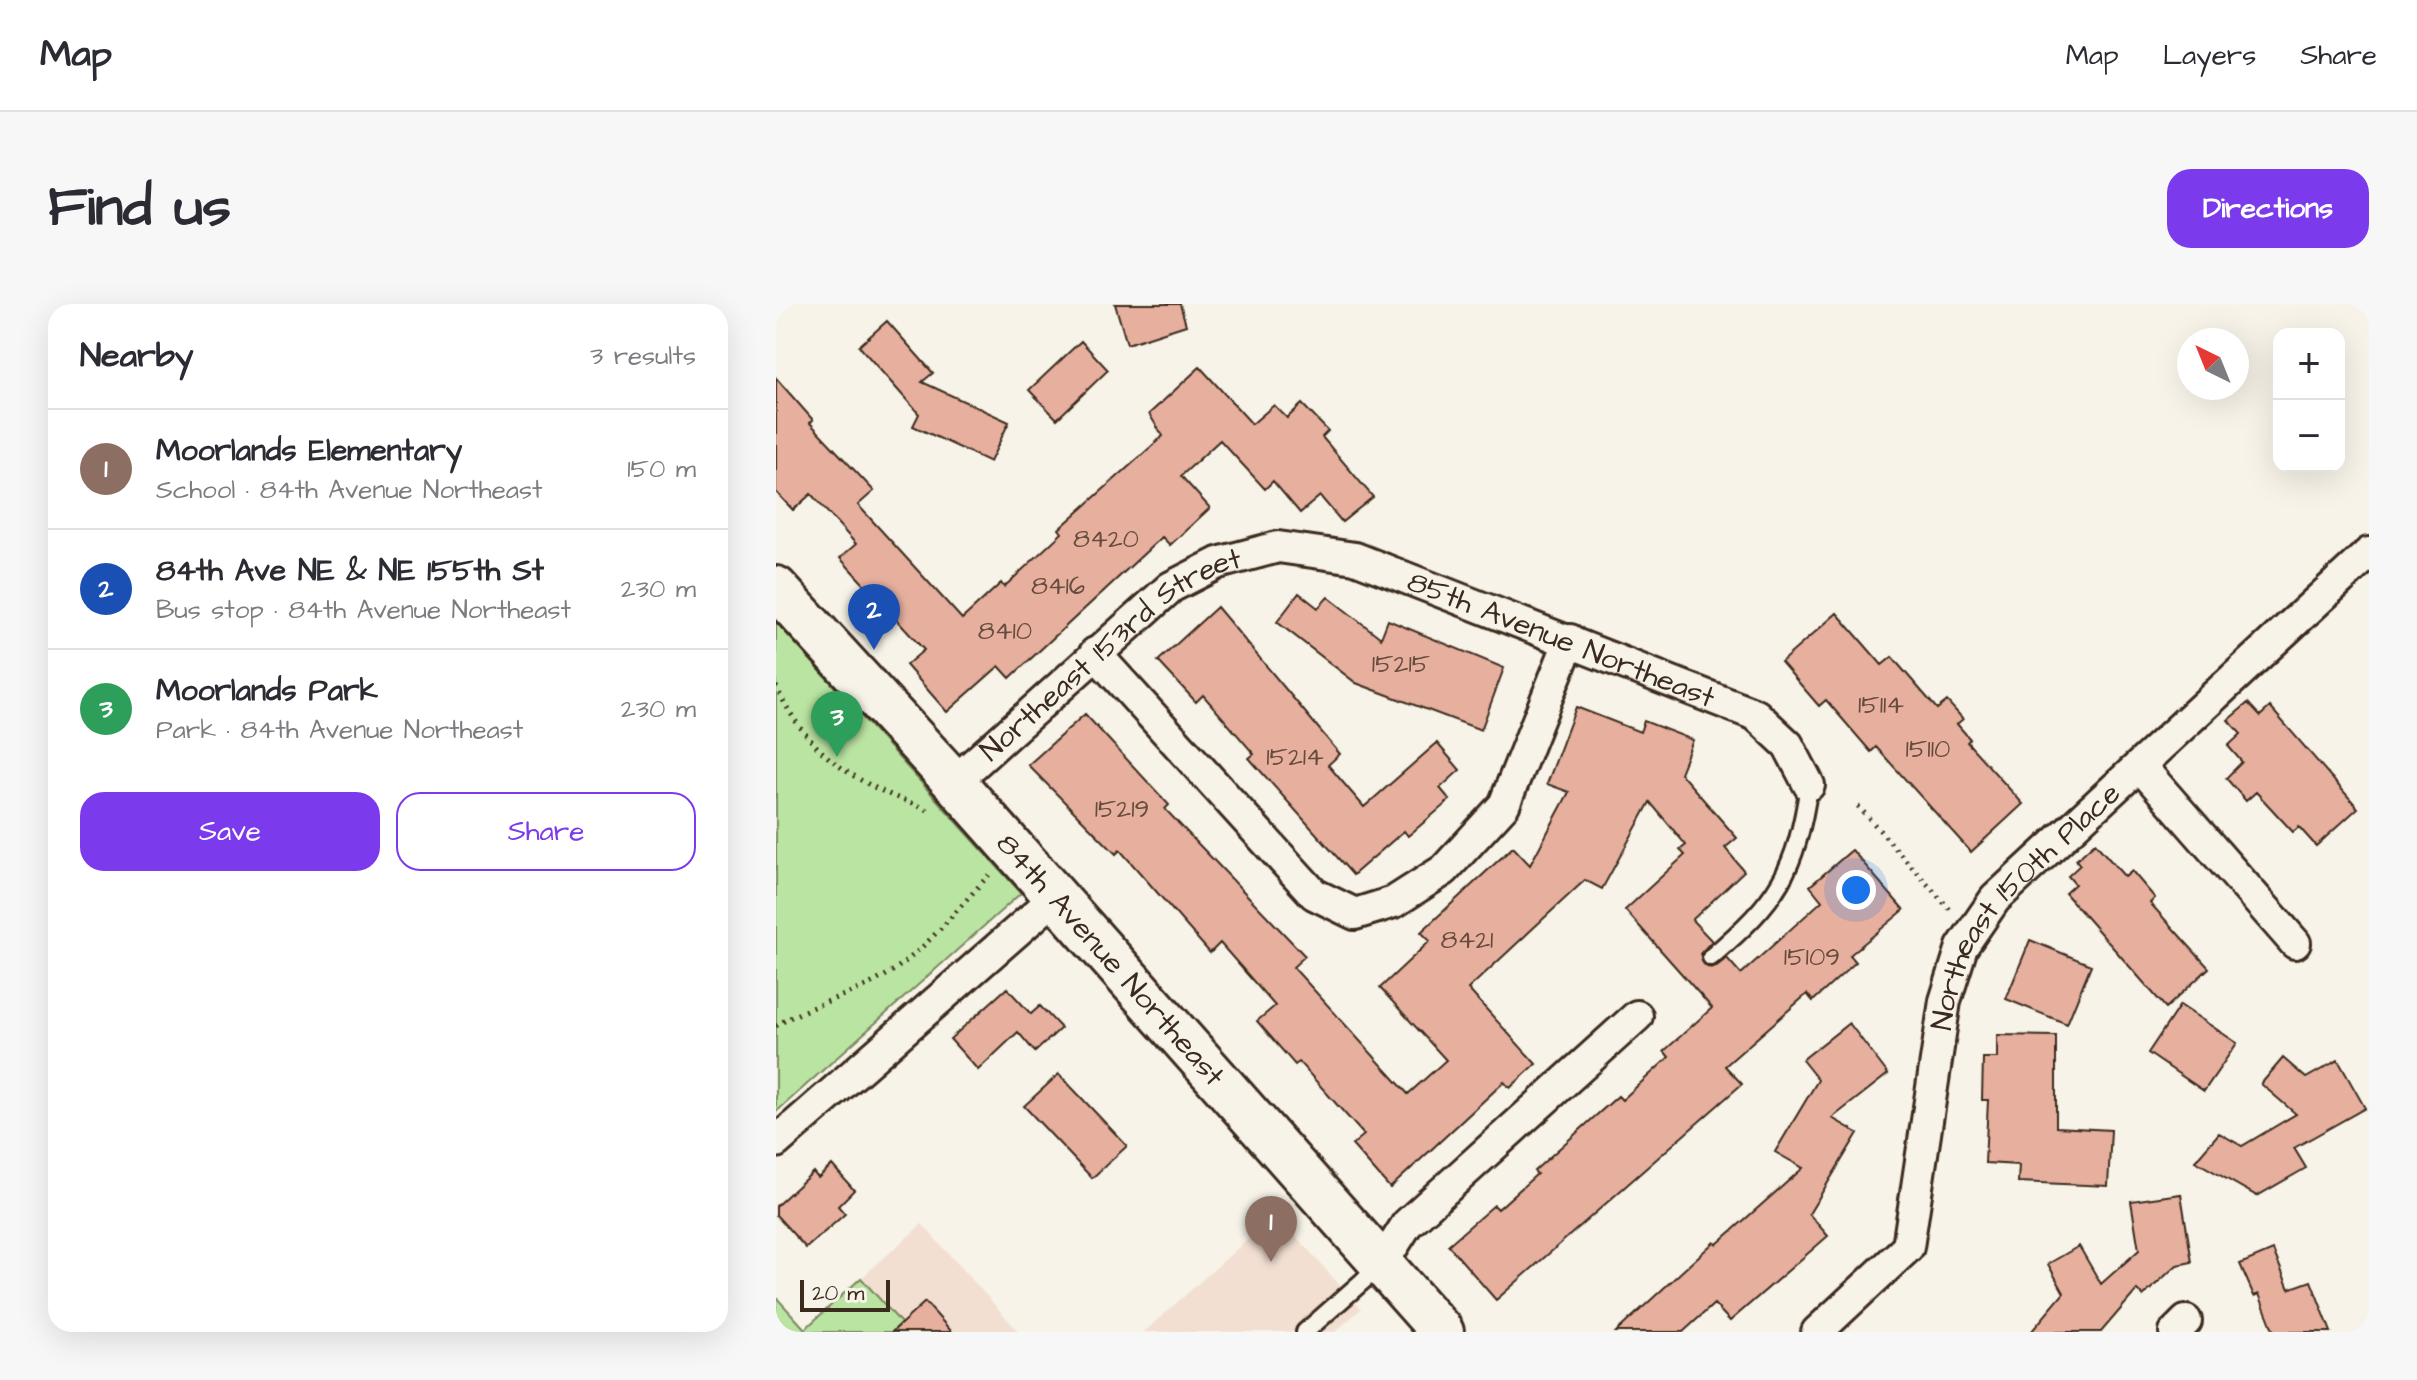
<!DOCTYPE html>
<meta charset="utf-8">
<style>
:root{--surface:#fff;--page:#f7f7f7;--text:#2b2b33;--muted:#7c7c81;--line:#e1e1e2;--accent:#7c3aed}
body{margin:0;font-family:"Architects Daughter",sans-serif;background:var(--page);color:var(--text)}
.controls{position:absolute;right:24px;top:24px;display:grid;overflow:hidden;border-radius:16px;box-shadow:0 8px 32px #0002}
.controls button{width:72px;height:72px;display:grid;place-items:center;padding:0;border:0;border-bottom:2px solid var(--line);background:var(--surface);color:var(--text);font:40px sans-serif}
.compass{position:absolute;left:1401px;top:24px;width:72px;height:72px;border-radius:50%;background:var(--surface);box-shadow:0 8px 32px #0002;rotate:317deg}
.scale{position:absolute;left:24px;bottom:20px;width:90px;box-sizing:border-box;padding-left:8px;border:4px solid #3b2a1e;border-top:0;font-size:22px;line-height:28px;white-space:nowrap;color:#3b2a1e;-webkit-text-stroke:6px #f7f3e8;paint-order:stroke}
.you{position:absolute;left:1080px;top:586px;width:28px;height:28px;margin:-20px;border:6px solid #fff;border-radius:50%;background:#1a73e8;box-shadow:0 0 0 12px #1a73e833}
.badge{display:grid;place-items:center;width:52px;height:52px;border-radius:50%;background:var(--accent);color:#fff;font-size:26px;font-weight:700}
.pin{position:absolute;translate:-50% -66px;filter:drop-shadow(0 2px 4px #0008)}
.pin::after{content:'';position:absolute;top:42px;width:28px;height:24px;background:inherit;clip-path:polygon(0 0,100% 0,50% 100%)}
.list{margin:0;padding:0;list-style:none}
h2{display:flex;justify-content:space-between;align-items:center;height:104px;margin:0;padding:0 32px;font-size:34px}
h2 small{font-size:26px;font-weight:400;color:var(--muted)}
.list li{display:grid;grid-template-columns:52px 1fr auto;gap:24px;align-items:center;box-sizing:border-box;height:120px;padding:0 32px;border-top:2px solid var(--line)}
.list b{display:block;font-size:30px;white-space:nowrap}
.list p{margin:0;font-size:26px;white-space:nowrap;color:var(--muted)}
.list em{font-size:26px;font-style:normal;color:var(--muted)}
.actions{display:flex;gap:16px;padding:24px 32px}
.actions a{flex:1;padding:18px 0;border:2px solid var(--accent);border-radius:24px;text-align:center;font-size:28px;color:var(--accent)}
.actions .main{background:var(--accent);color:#fff}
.map{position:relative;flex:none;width:1593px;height:1028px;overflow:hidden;border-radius:24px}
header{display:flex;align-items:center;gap:48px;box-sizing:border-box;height:112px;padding:0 40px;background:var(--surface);border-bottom:2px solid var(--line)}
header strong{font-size:38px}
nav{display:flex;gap:44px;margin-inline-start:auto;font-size:28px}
.intro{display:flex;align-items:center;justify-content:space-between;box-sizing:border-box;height:192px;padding:0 48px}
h1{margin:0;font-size:56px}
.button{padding:20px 36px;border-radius:24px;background:var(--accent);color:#fff;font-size:28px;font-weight:700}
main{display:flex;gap:48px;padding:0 48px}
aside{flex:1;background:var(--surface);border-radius:24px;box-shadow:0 8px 32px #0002}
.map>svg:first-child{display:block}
.built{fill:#f2dfd2}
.green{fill:#bae4a1;stroke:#7a8760;stroke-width:2}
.building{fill:#e7b09e;stroke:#3b2a1e;stroke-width:2}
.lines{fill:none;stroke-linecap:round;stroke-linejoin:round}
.lane-casing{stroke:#3b2a1e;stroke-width:22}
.street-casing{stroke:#3b2a1e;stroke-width:36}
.secondary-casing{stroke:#3b2a1e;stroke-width:48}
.path{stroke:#3b2a1e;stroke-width:5;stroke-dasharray:2 6;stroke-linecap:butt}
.lane{stroke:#f7f3e8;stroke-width:16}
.street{stroke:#f7f3e8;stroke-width:30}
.secondary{stroke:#f7f3e8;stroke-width:42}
.labels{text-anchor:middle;stroke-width:6;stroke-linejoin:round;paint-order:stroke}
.number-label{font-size:26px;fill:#664c3e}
.street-label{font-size:30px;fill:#3b2a1e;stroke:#f7f3e8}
</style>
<header>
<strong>Map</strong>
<nav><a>Map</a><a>Layers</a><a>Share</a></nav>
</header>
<div class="intro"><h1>Find us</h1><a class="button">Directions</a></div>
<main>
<aside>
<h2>Nearby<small>3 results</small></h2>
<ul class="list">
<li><span class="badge" style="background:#8d6e63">1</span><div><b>Moorlands Elementary</b><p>School · 84th Avenue Northeast</p></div><em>150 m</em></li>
<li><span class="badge" style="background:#1a4fb4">2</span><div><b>84th Ave NE &amp; NE 155th St</b><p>Bus stop · 84th Avenue Northeast</p></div><em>230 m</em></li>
<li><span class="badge" style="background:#2e9e5b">3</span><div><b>Moorlands Park</b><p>Park · 84th Avenue Northeast</p></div><em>230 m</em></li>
</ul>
<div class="actions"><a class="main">Save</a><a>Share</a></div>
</aside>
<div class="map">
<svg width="1593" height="1028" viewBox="0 0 1593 1028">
<rect width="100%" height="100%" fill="#f7f3e8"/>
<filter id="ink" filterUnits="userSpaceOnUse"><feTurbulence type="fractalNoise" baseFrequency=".0125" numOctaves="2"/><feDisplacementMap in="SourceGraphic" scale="16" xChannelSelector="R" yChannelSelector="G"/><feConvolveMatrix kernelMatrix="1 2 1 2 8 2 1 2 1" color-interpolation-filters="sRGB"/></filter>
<g filter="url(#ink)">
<!-- built -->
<path class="built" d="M500 910 585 1005 559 1028H368Z
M146 920 243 1028H0V993L29 1024Z"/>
<!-- green -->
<path class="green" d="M0 318 245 589 0 808Z
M85 974 125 1019 116 1028H0V993L29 1025Z"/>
<!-- building -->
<path class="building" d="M339 0H404L410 21 351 40Z
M111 17 157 69 146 78 233 118 214 158 137 122 143 110 83 42Z
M305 37 332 66 281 115 253 86Z
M424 63 476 120 498 101 511 114 526 100 552 127 546 133 597 193 566 218 544 192 524 209 497 177 489 185 444 136 405 172 434 204 394 241 386 233 234 374 223 362 171 408 130 361 148 346 64 254 80 240 35 190 17 206 0 188V74L37 116 34 119 98 187 82 201 186 315 225 279 228 283 286 229 283 225 387 132 373 110Z
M523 289 542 304 552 293 605 334 612 316 728 364 705 426 580 379 501 318Z
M441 303 564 450 552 461 588 503 661 439 684 466 664 484 674 496 632 532 628 527 577 571 473 454 478 450 427 391 420 398 382 357Z
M1061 309 1106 361 1116 353 1161 405 1171 397 1187 415 1181 420 1194 435 1191 438 1247 500 1195 548 1100 443 1095 448 1050 396 1043 402 1005 358Z
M1472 399 1484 412 1494 403 1582 504 1540 542 1523 523 1517 528 1480 488 1470 497 1450 474 1466 458 1452 442 1465 430 1452 416Z
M800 403 864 428 868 417 917 436 904 469 961 534 949 544 968 567 916 616 936 637 924 650 931 663 938 664 951 654 965 670 1046 597 1034 582 1076 546 1128 606 1074 651 1080 658 1037 697 1031 690 949 762 966 780 720 996 672 941 718 901 722 905 761 870 758 867 842 792 846 796 893 753 888 747 936 704 849 606 909 551 904 546 910 541 874 498 826 585 809 576 692 685 760 760 734 784 728 778 614 884 576 841 588 831 523 758 519 761 481 717 499 702 444 639 434 649 344 546 340 550 252 461 309 410 393 501 389 505 529 652 517 663 632 790 670 756 604 684 654 637 645 628 737 543 754 561 793 488 771 480Z
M1319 539 1349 573 1356 567 1379 594 1374 599 1433 664 1390 704 1289 589 1299 580 1292 572 1304 561 1300 556Z
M1254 636 1315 661 1291 720 1230 695Z
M231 684 255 710 264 702 285 724 259 748 242 728 202 766 174 735Z
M1404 701 1461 739 1428 787 1372 749Z
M1073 719 1112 770 1056 814 1082 829 1033 910 1052 932 954 1017 938 1000 907 1028H840L938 938 941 940 1027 864 999 848 1042 776 1026 756Z
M1221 731 1280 732V823L1335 826 1332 882 1242 878 1243 861 1209 859 1212 796H1206L1207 754H1221Z
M1507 754 1530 774 1562 756 1589 804 1518 844 1530 864 1481 892 1419 857 1443 829 1466 842 1520 810 1485 780Z
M283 770 351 842 316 874 248 802Z
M56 861 78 886 62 902 69 910 30 944 0 911V902L37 868 42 874Z
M1405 890 1416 958 1401 961 1367 992 1361 986 1325 1028H1255L1288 989 1272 960 1303 942 1325 980 1363 946 1355 897Z
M1497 946 1513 985 1535 977 1555 1028H1498L1483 990 1478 992 1464 960Z
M149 998 176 1028H116Z"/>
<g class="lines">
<defs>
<path id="lane" d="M935 653C1002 596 1020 568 1033 481
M529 1028 605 961"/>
<g id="street">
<path d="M319 349 538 590 579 610 618 598 668 566 728 501 794 336"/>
<path d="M1364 462 1519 639"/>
<path id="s1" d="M178 478 395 283 442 259 502 243 579 254 980 411 1012 441 1033 481"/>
<path d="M0 838 280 593"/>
<path d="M605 961 631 920 861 712"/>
<path id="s2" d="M1041 1028 1132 943 1169 697 1186 643 1219 595 1593 249"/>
<path d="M1399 1028 1410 1017"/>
</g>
<g id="secondary">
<path id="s3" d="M0 284 178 478 666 1028"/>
</g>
</defs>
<!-- lane casing -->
<use href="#lane" class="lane-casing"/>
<!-- street casing -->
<use href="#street" class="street-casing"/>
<!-- secondary casing -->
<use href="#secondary" class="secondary-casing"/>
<!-- path -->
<path class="path" d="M0 382C33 454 83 481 155 507
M1082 502 1177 609
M0 722C35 699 77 692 112 670 151 645 181 605 213 571"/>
<!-- lane -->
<use href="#lane" class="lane"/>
<!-- street -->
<use href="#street" class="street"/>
<!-- secondary -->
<use href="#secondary" class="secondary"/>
</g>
</g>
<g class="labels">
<!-- number labels -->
<g class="number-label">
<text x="330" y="243">8420</text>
<text x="282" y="290">8416</text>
<text x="229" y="335">8410</text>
<text x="625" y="368">15215</text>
<text x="1105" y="409">15114</text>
<text x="1152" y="453">15110</text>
<text x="519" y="461">15214</text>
<text x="346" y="513">15219</text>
<text x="691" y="644">8421</text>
<text x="1036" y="661">15109</text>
</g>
<!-- street labels -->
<g class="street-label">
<text dy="10" stroke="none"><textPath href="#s1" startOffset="706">85th Avenue Northeast</textPath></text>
<text dy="10" stroke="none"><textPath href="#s1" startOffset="204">Northeast 153rd Street</textPath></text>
<text dy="10" stroke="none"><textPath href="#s2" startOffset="498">Northeast 150th Place</textPath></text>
<text dy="10" stroke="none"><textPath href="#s3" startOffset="500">84th Avenue Northeast</textPath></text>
</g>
</g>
</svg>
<div class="controls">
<button>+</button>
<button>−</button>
</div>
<svg class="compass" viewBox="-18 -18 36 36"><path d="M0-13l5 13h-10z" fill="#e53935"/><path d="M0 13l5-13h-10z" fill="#7c7c81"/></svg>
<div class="scale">20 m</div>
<div class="you"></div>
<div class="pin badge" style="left:495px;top:958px;background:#8d6e63">1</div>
<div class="pin badge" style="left:98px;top:346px;background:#1a4fb4">2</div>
<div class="pin badge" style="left:61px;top:453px;background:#2e9e5b">3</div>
</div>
</main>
